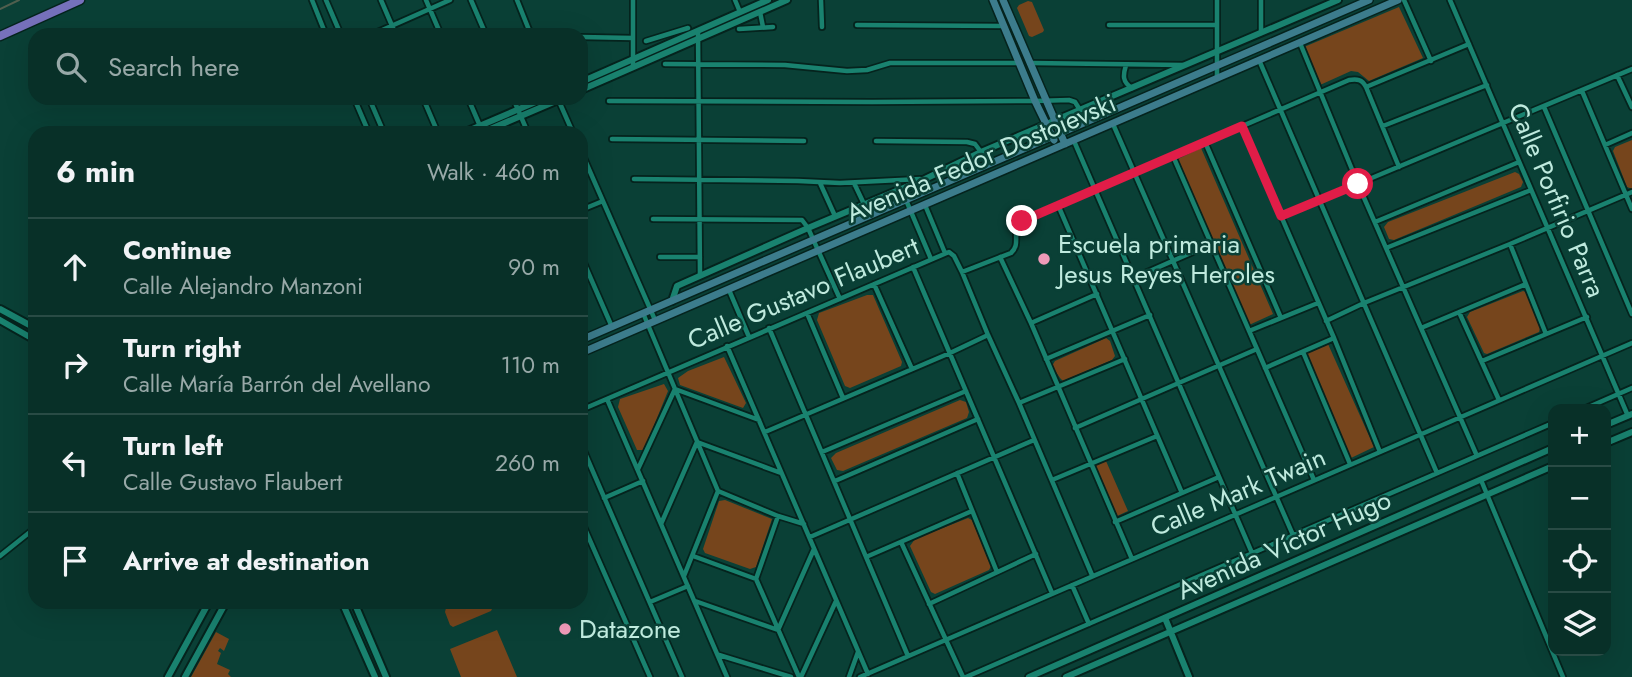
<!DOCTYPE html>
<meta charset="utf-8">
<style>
:root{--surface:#083028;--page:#113830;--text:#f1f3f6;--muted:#98a9a8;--line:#294b45}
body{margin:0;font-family:Jost,sans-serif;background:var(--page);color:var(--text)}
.controls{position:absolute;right:21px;bottom:21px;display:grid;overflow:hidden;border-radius:14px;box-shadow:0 7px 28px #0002}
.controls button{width:63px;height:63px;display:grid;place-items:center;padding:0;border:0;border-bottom:2px solid var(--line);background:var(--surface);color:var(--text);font:35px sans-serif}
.stop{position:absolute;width:21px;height:21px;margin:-16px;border:5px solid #e11d48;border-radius:50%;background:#fff}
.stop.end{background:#e11d48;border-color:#fff;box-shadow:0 2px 7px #0008}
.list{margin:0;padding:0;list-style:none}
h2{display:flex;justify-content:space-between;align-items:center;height:91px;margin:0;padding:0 28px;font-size:30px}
h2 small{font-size:23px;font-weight:400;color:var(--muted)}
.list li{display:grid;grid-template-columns:46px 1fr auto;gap:21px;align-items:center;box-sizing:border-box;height:98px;padding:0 28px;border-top:2px solid var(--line)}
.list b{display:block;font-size:26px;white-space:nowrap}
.list p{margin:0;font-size:23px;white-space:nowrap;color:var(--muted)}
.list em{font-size:23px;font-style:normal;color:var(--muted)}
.icon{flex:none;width:38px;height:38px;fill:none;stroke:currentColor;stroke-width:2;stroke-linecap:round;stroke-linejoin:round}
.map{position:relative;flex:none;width:1632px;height:677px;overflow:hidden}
.search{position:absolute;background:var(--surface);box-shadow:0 7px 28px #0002;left:28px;top:28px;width:560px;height:77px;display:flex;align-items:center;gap:18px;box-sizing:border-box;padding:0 24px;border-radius:21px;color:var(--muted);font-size:26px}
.panel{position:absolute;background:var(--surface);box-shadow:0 7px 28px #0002;left:28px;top:126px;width:560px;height:483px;border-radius:21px}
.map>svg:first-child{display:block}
.green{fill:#76451c}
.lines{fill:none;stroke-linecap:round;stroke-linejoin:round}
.stream{stroke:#505f4e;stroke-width:2}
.minor-casing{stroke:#05231d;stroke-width:8}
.tertiary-casing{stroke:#05231d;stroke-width:10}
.secondary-casing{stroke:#05231d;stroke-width:10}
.trunk-casing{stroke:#05231d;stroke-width:11}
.minor{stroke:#19826f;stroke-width:4.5}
.tertiary{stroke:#19826f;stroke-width:6}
.secondary{stroke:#3c7c8c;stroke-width:7}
.trunk{stroke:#7671bc;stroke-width:8}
.route{stroke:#e11d48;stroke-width:9}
.poi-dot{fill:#ef9ab8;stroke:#0a4036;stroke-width:2.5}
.labels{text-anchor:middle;stroke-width:5;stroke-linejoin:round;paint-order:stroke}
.street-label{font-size:26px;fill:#bfeade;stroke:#0a4036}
.poi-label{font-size:26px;fill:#bfeade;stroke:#0a4036;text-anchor:start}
</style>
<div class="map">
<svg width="1632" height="677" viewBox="0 0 1632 677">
<rect width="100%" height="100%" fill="#0a4036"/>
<!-- green -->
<path class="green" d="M1028 1 1032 2 1044 30 1043 32 1032 37 1029 36 1017 8 1019 5Z
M1399 7 1423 58 1369 81 1358 72 1351 71 1320 85 1304 47Z
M1632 140V189L1627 187 1613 151 1615 147Z
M1201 148 1273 314 1249 325 1178 159Z
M1515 172 1519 174 1523 182 1521 187 1394 240 1389 239 1384 227 1388 222Z
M1523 291 1526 292 1540 328 1539 332 1487 354 1484 353 1467 317 1470 312Z
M867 295H873L902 362 901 366 850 388 845 386 817 320 819 313Z
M1106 338 1110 341 1115 356 1112 360 1063 381 1060 378 1052 366 1055 361Z
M1328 344 1374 447 1351 458 1305 354Z
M724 357 746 403 743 408 680 385 678 378 688 371Z
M664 384 668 391 644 450H637L618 407 620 399Z
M960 400 966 402 969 412 967 418 843 471 837 470 831 458 836 453Z
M1106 461 1128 511 1115 517 1093 467Z
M725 500 772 519 756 567 750 569 705 553 703 549 719 501Z
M968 518 972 520 991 566 989 570 935 594 931 592 910 546 915 539Z
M461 602H491L493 607 491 611 453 627 450 625 445 612 446 608Z
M497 630 517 677H461L450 649Z
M216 632 229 639 224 651 220 648 218 651 221 653 217 664 230 670 228 674 231 677H191Z"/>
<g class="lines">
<!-- stream -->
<path class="stream" d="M0 9 19 0"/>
<defs>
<path id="minor" d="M312 0 326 35
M326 0 341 35
M381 0 396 35
M426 0 441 35
M471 0 486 35
M517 0 531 35
M633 0V67
M735 0 740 12
M821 0 822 27
M1404 0 1431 61
M1450 0 1628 416
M760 12 763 27
M857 25 1003 26
M1109 25H1217
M739 29 773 27
M698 31 700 276
M1261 33V0
M371 35 450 0
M581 37 633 38
M646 41 688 28
M1300 43 1358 184 1477 456
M1259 60 1437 473
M1031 63 1183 65
M665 64 785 65 847 71 867 70 890 63H1018
M1126 65C1123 75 1122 82 1132 88
M1617 75 1632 107
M1217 79V0
M1366 87 1399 167
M1582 91 1632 209
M354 98 369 133
M369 98 384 133
M423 98 438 133
M468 98 480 126
M513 98 528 133
M558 99 573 133
M609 101 872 102 1035 101 1069 100 1075 102 1080 110
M1544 107 1632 314
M1113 124 1293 535
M1242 126 1334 338 1380 452
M1383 126 1487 85
M612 139 804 141
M876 141 967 142 975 144 981 152
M1074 141 1252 553
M1205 142 1281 318
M1605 145 1632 133
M581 151 655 320
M1173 156 1314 480
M634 179 798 181 840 183 920 179
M820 183 835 216
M854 183 864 204
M906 200 931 259
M925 205 945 253
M1058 205 1182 493
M581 210 603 201
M1281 216 1632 69
M653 219 802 220 808 228 840 299
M1375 222 1519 162
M1510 244 1546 334
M1386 248 1531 190
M581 256 612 327
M660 257H700
M1000 257 1031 323 1132 559
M913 267 1052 593
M962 272 1011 253C1022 243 1010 232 1022 221L1349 80C1357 79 1362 79 1366 87L1469 44
M1134 278 1211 244
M874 284 912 369
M729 290 749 337
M1459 312 1499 400
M643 313 718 491 684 576
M807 313 843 398
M1326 321 1364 303 1510 244 1632 192
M1031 323 1097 294
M769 328 908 656
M1421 328 1526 284
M1249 331 1318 303
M727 346 868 674
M1303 352 1350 464
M1046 359 1150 315
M1482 361 1587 317
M1265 368 1334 338
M607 399 727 677
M1019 403 1125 359
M1584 409 1632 388
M581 410 949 252 954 256 962 272 988 335 1019 403 1092 575
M1075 428 1257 349
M765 432 950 353 988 335
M581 444 682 677
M822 452 966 391
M638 469 675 389 759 420
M957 473 997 572
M1052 480 1157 436
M1481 480 1563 677
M835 481 978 419
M718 491 778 516 804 524
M604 498 643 481
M778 516 756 579 799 677
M581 520 650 677
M1115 522 1219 477
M661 524 697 442 781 473
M810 537 1034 440
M901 542 963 677
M0 556 35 528
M693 556 756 579
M866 557 972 511
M1072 585 1089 624
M695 601 778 630 814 549
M650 602 688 586
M929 604 1036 554
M719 655 791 677
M801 677 836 601
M849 677 858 652
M860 677 1632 343
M966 677 1553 423"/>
<path id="tertiary" d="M581 82 768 0
M581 90 787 0
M463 133 545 98
M481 133 563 98
M672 301 677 286 808 228 925 179 981 152 1338 0
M0 309 35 328
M0 320 35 340
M1606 425 1632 414
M1606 443 1632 432
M342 602 375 677
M354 602 386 677
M1165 618 1189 677
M168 677 209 602
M185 677 226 602
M1029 677 1553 448
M1066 677 1553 466"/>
<path id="secondary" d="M993 0 1035 101 1054 140
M1003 0 1065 144
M581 340 1369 0
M581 353 1398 0"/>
<path id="trunk" d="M0 36 80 0"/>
</defs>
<!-- minor casing -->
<use href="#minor" class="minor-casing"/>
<!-- tertiary casing -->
<use href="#tertiary" class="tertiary-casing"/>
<!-- secondary casing -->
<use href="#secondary" class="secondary-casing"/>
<!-- trunk casing -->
<use href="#trunk" class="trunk-casing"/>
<!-- minor -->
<use href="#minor" class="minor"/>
<!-- tertiary -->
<use href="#tertiary" class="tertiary"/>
<!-- secondary -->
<use href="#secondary" class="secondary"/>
<!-- trunk -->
<use href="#trunk" class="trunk"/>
</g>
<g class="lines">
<!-- route -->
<path class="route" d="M1022 221 1242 126 1281 216 1358 184"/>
</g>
<!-- markers -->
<g class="poi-dot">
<circle cx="1044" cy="259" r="7"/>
<circle cx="565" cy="629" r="7"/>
</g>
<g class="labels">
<!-- street labels -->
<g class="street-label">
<text transform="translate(981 158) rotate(-23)" y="9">Avenida Fedor Dostoievski</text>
<text transform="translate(1557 200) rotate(67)" y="9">Calle Porfirio Parra</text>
<text transform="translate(803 293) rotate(-23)" y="9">Calle Gustavo Flaubert</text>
<text transform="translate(1238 492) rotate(-23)" y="9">Calle Mark Twain</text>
<text transform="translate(1284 545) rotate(-24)" y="9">Avenida Víctor Hugo</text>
</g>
<!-- poi labels -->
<g class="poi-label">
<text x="1058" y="253">Escuela primaria<tspan x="1058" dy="30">Jesus Reyes Heroles</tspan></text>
<text x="579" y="638">Datazone</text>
</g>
</g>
</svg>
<div class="controls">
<button>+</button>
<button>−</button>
<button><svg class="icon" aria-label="locate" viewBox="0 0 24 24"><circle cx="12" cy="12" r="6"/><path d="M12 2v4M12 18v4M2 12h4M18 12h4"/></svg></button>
<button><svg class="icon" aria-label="layers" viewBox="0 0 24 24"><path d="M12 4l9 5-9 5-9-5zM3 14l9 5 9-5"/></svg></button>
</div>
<div class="stop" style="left:1358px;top:184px"></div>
<div class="stop end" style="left:1022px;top:221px"></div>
<div class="search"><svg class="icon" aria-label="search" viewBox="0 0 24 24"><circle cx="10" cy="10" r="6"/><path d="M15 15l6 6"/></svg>Search here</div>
<section class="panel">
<h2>6 min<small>Walk · 460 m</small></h2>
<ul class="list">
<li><svg class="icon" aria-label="ahead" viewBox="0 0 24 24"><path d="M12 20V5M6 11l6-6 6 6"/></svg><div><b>Continue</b><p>Calle Alejandro Manzoni</p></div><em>90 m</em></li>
<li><svg class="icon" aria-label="right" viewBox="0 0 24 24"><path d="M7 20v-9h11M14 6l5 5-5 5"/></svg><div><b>Turn right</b><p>Calle María Barrón del Avellano</p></div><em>110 m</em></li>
<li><svg class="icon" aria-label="left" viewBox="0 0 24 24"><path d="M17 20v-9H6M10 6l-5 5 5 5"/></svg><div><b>Turn left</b><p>Calle Gustavo Flaubert</p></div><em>260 m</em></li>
<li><svg class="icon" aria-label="arrive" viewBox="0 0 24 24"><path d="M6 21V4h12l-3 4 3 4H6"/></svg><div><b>Arrive at destination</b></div></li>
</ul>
</section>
</div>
